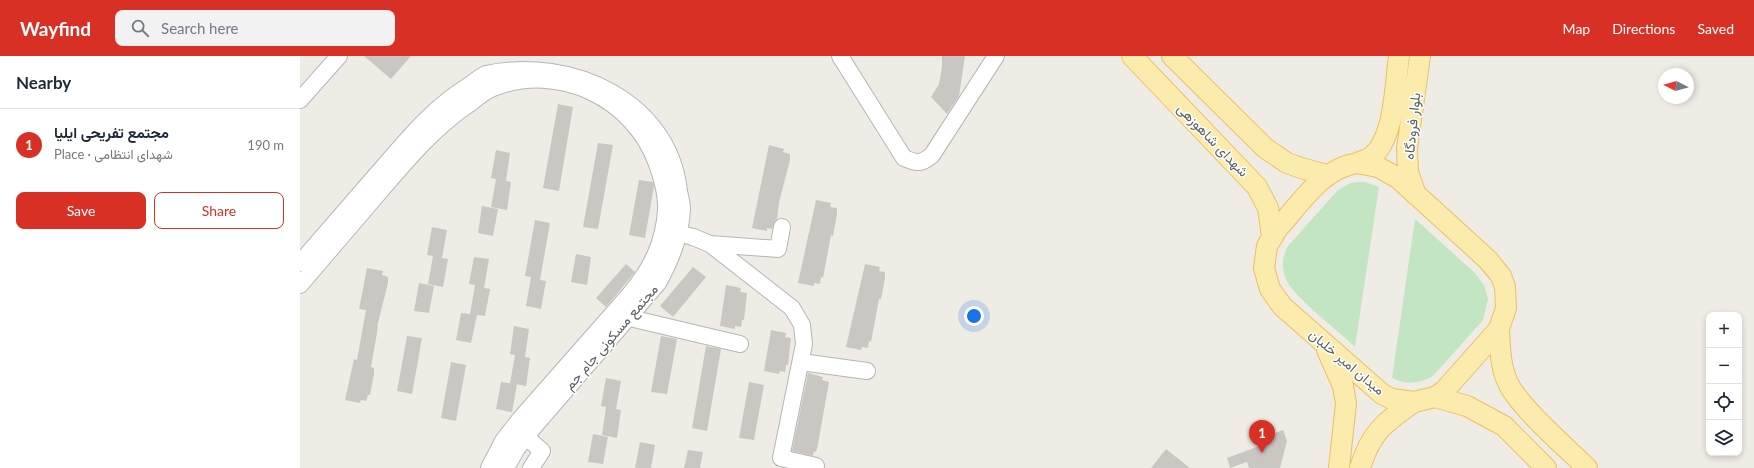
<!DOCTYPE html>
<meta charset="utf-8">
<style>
:root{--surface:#fff;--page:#f2f2f3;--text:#1f2937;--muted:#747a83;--line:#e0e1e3;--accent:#d93025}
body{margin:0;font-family:Lato,Vazirmatn,sans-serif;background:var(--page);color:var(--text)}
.controls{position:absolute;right:12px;bottom:12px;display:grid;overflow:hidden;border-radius:8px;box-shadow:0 2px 6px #0003}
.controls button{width:36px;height:36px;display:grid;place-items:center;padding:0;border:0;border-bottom:1px solid var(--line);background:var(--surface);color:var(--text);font:20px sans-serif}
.compass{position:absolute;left:1358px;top:12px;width:36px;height:36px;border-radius:50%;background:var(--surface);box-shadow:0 2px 6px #0003;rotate:276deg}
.you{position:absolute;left:674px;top:260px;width:14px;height:14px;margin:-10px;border:3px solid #fff;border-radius:50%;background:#1a73e8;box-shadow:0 0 0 6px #1a73e833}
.badge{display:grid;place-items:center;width:26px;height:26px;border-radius:50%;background:var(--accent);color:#fff;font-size:13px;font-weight:700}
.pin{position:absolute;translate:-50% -33px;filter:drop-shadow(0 1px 2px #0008)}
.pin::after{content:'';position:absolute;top:21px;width:14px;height:12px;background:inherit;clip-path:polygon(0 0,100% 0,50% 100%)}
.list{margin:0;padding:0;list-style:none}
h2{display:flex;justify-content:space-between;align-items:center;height:52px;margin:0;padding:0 16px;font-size:17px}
h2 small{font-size:13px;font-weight:400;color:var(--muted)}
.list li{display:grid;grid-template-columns:26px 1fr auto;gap:12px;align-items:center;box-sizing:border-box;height:72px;padding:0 16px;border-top:1px solid var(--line)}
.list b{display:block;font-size:15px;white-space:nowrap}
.list p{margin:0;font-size:13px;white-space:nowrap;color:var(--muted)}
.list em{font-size:13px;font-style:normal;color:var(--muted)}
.actions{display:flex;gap:8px;padding:12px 16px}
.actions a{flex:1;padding:9px 0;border:1px solid var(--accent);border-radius:8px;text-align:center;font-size:14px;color:var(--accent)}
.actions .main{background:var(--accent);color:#fff}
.icon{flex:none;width:22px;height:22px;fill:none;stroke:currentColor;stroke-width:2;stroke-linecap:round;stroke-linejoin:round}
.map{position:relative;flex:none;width:1454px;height:412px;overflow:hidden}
header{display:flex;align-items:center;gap:24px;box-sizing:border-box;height:56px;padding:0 20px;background:var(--accent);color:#fff}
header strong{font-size:19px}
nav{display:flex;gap:22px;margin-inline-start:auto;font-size:14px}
.search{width:280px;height:36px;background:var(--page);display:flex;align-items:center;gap:10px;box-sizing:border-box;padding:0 14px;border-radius:8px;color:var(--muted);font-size:15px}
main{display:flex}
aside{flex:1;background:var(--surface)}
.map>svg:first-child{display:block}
.green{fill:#c4e5c3}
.building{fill:#cac7c2}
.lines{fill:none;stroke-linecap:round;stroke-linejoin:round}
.minor-casing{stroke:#b3b6b9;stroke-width:18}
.major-casing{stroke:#eac063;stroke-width:22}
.minor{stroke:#fff;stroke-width:16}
.major{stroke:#fbecae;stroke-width:20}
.labels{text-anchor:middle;stroke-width:3;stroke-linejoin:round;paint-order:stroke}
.street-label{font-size:14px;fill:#5d6165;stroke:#fff}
</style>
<header>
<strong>Wayfind</strong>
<div class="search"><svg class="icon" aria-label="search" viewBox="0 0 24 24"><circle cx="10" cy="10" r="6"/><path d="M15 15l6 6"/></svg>Search here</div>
<nav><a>Map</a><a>Directions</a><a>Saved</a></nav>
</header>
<main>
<aside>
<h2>Nearby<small></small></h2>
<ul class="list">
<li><span class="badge">1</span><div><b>مجتمع تفریحی ایلیا</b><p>Place · شهدای انتظامی</p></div><em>190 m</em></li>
</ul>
<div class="actions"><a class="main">Save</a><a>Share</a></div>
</aside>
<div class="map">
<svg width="1454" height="412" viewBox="0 0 1454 412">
<rect width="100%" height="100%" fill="#efece5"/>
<!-- green -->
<path class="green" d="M1058 126H1065L1079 131 1055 291C1040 276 995 242 987 225 981 213 982 201 988 190L1038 134 1051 127Z
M1115 163 1175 217 1184 229 1188 243 1183 264 1133 320C1119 328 1106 329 1092 322Z"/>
<!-- building -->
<path class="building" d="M64 0H111L91 23Z
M642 0H665L659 40 647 58 631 41 639 28 642 11Z
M258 48 273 51 259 135 243 132Z
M298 87 313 89 298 173 283 171Z
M469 89 484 93 483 96 490 98V104L479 146 477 163 475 165 472 173 467 172V175L452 172Z
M196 94 210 97 206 125 211 126 207 154 191 151 196 123 191 122Z
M339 124 353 126 354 130 345 182 329 179Z
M516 144 531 147 530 151 537 152V158L533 180 531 179 523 222 521 221 520 228 514 227V230L498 227Z
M182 150 198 153 193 180 178 177Z
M235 164 250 167 240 224 246 225 241 253 226 250 231 221 225 220Z
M132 171 147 174 142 202 148 203 143 231 128 228 133 200 127 199Z
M276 198 291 201 287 229 271 226Z
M174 201 189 203 184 232 190 233 185 260 170 258 175 229 169 228Z
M326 208 335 216 306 251 296 242Z
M565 208 580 211 579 215 585 216V222L581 243H579L571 286 569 285 568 292 562 291 561 294 546 291Z
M393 211 406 221 373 261 360 250Z
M67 212 83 215 82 219 88 221V227L77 271H78L71 311 74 312V318L70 339H68L66 345 61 344 60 347 45 344 54 303 57 304 66 254 59 253Z
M119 227 134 230 129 257 114 255Z
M426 229 441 232 440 236 447 237 444 264H442L441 271 435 270V273L420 270Z
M161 257 177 259 171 287 156 284Z
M214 270 229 273 225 301 230 302 226 330 210 327 215 299 210 298Z
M471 274 486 277 485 281 491 282 488 309H486L485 316 480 315 479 318 464 315Z
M107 280 122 282 112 338 97 335Z
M361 280 377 283 367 338 351 336Z
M406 290 421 293 407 375 392 372Z
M151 306 166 309 156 365 141 362Z
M508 317 523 321 522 324 529 326 518 388 516 396 514 395 513 400 492 395Z
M306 322 321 325 316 353 321 354 317 382 302 379 306 351 301 350Z
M201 326 217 328 212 356 196 353Z
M449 326 464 329 454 384 439 382Z
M983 374 987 385 980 412H949L947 406 930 412 927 402 962 389 960 383Z
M293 378 308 381 303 408 288 406Z
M340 386 355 389 351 412H335Z
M866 393 890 412H851Z
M388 394 403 396 400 412H384Z"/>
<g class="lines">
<defs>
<path id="minor" d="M540 0 604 102C617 107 620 109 632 99L696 0
M0 44 39 0
M378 177 393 181 410 188 492 252 502 269 504 288 481 402 516 410
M410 188 478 193 482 171
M0 207C26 177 52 147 78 117 107 84 130 54 168 30 174 26 180 21 186 18 272 0 369 45 379 135 380 141 382 147 382 153 381 180 371 204 358 227L232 373 216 394 206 412
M0 229C26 199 51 169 77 139 106 105 134 71 172 46 178 41 185 35 193 32 259 6 334 43 357 108 362 122 367 139 366 154 364 187 351 213 330 238L220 363 203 385 189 412
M330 262 440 288
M501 306 567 315
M218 374 242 395 231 412"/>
<path id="major" d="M832 0 957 131 968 152 972 180
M872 0 965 92 987 107 1001 112 1027 119
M1057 107 1078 111 1098 122 1188 204 1201 220 1205 231 1206 252 1199 273 1144 335 1135 341 1114 346 1092 343 1082 338 982 250 970 233 964 212 967 190 978 172C1001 147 1021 113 1057 107Z
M1057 107C1061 105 1067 104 1071 101 1095 83 1095 28 1099 0
M1116 139 1108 116 1107 93 1120 0
M1199 273C1200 291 1200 310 1208 327 1220 352 1266 391 1287 412
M1027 294 1043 330 1046 347 1039 412
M1135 341 1167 350 1204 370 1246 412
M1060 412C1071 376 1084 367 1114 346"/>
</defs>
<!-- minor casing -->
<use href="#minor" class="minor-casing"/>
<!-- major casing -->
<use href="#major" class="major-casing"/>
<!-- minor -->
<use href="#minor" class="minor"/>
<!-- major -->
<use href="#major" class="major"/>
</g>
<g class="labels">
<!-- street labels -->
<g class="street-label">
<text transform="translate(1112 70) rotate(-84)" y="5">بلوار فرودگاه</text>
<text transform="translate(913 84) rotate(46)" y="5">شهدای شاهوزهی</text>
<text transform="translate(311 281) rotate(-49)" y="5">مجتمع مسکونی جام جم</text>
<text transform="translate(1047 306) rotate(40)" y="5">میدان امیر خلبان</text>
</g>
</g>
</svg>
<div class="controls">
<button>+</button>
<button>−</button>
<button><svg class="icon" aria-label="locate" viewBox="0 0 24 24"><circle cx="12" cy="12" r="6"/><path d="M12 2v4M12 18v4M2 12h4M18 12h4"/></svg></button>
<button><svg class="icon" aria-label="layers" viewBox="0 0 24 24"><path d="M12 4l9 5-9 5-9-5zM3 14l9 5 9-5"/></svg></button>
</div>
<svg class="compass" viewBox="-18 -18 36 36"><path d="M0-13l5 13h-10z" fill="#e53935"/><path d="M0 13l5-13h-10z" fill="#747a83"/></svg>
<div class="you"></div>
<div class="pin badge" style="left:962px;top:397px">1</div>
</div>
</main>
